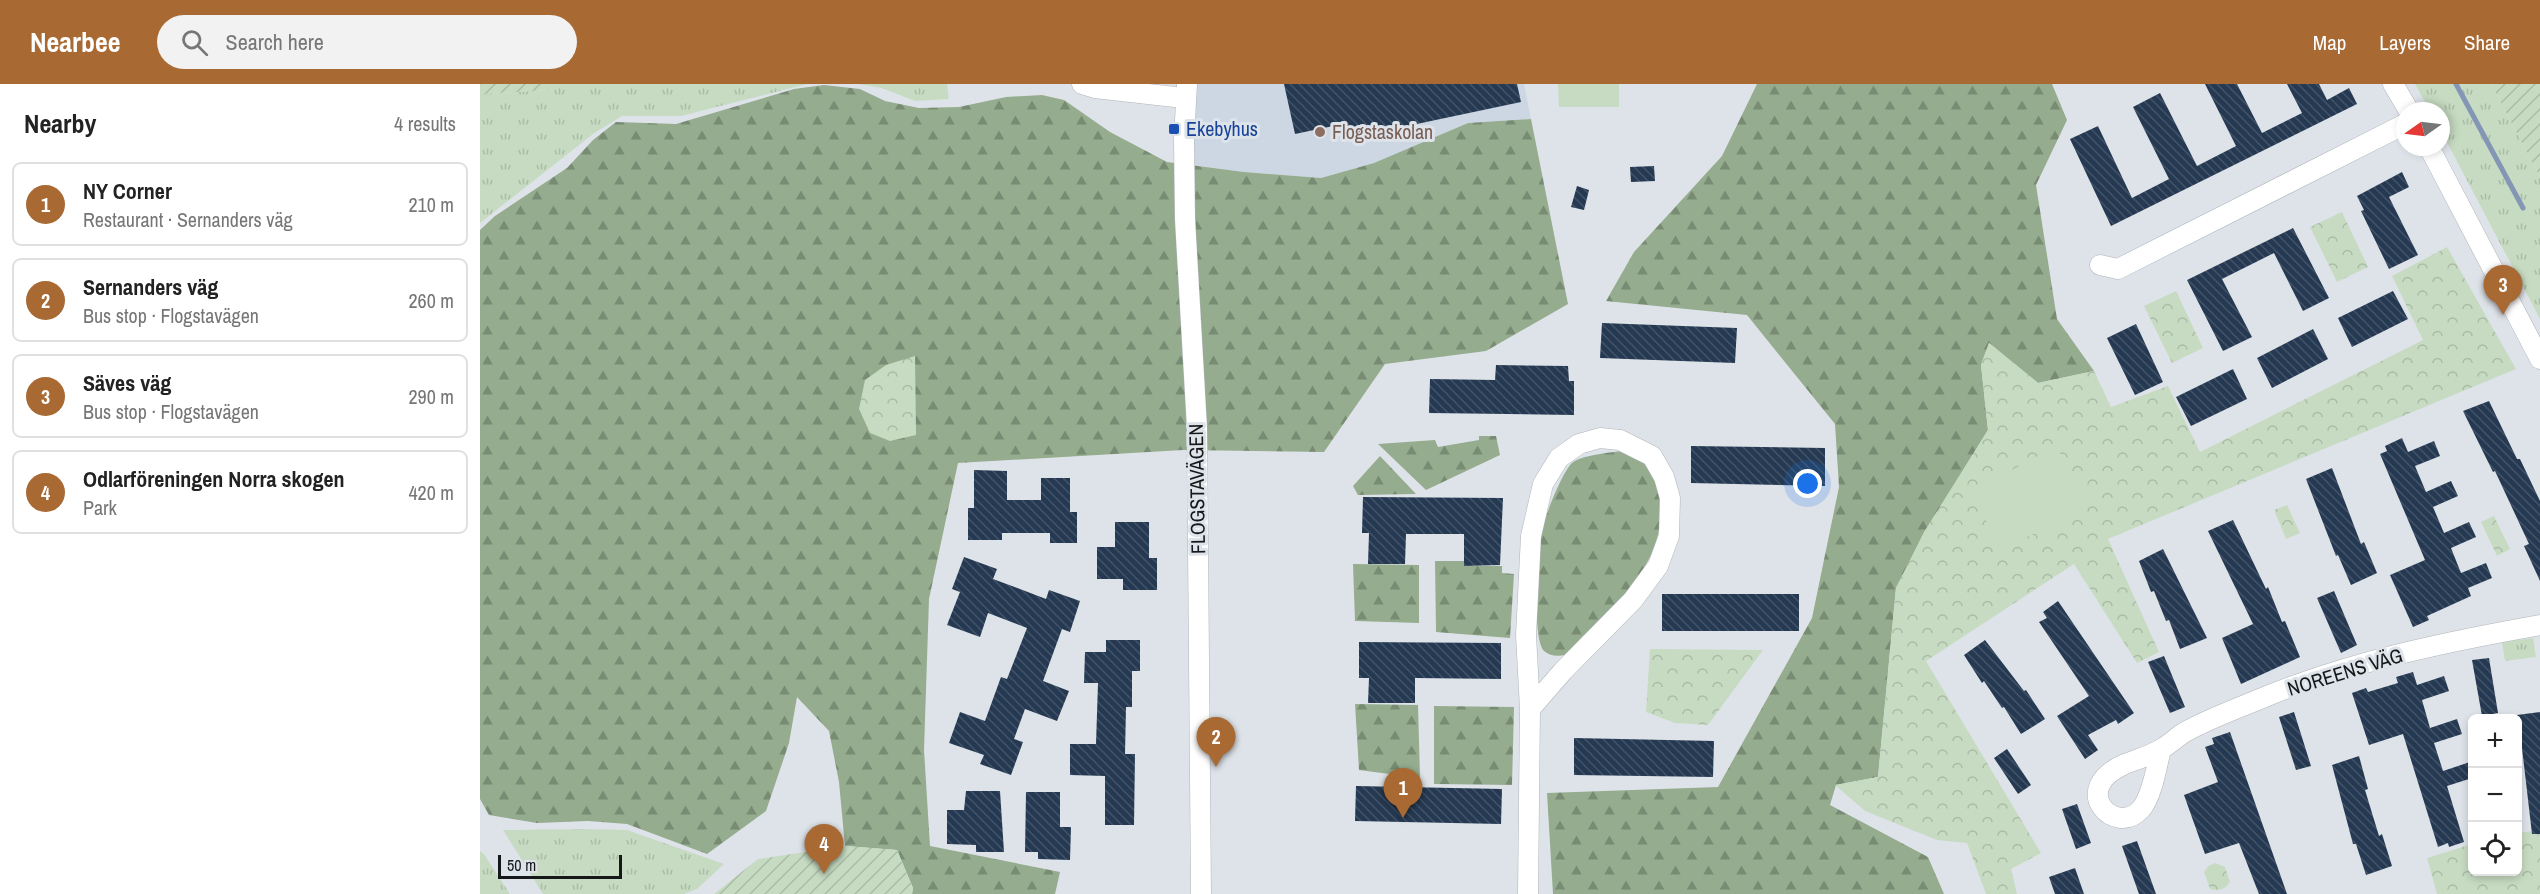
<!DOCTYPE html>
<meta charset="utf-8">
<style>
:root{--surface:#fff;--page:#f2f2f2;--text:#222;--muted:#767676;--line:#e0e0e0;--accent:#a96933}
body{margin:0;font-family:"Archivo Narrow",sans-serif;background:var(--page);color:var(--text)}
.controls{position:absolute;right:18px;bottom:18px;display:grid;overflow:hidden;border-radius:9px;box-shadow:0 3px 9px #0003}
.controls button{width:54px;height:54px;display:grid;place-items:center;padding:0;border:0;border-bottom:2px solid var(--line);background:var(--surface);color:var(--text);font:30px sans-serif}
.compass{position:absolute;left:1916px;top:18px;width:54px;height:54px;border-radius:50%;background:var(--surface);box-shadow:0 3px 9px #0003;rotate:256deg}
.scale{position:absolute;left:18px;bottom:15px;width:124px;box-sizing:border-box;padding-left:6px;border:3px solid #151719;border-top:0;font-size:16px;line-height:21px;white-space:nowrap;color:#151719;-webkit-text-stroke:4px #dee3e9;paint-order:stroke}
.you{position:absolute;left:1328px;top:400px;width:21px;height:21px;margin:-15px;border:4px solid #fff;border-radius:50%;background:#1a73e8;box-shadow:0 0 0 9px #1a73e833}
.badge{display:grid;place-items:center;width:39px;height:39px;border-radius:50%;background:var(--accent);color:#fff;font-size:20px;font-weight:700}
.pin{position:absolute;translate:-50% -50px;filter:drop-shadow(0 2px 3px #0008)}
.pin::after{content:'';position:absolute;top:32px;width:21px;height:18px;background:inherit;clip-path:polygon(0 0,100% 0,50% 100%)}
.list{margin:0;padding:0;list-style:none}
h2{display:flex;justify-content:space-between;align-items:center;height:78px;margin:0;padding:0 24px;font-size:26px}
h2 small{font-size:20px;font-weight:400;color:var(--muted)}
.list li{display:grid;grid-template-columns:39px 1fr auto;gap:18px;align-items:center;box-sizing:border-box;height:84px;margin:0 12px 12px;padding:0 12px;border:2px solid var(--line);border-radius:9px}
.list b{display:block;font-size:22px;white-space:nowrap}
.list p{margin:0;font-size:20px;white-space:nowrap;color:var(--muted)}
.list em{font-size:20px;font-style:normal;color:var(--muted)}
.icon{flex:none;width:33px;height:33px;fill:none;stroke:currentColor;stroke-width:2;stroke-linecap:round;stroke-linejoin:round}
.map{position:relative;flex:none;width:2060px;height:810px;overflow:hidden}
header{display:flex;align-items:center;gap:36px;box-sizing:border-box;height:84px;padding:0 30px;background:var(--accent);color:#fff}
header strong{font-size:28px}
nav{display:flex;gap:33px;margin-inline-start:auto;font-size:21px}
.search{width:420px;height:54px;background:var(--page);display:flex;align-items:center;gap:15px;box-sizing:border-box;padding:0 21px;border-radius:33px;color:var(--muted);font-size:22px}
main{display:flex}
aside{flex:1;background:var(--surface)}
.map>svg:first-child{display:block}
.built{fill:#cdd7e3}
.grass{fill:url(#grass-tufts)}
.forest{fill:url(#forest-firs)}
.park{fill:url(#park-crowns)}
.garden{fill:url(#garden-furrows)}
.pitch{fill:#c7dbc2}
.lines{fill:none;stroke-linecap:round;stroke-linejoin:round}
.stream{stroke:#8396b5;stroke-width:5}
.building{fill:url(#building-back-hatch)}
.minor-casing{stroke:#b0b5ba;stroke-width:21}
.minor{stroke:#fff;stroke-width:20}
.transit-dot{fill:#1a4fb4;stroke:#dee3e9;stroke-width:2}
.education-dot{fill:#8d6e63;stroke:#dee3e9;stroke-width:2}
.labels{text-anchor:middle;stroke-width:6;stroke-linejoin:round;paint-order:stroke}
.transit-label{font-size:20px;fill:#164399;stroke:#dee3e9;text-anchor:start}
.education-label{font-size:20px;fill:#785e54;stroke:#dee3e9;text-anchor:start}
.street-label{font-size:20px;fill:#151719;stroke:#dee3e9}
</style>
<header>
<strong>Nearbee</strong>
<div class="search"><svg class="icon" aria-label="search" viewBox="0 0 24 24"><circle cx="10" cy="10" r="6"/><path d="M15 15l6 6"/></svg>Search here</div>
<nav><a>Map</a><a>Layers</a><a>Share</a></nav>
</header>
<main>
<aside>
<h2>Nearby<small>4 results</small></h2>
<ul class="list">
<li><span class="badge">1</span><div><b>NY Corner</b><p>Restaurant · Sernanders väg</p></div><em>210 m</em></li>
<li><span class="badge">2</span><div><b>Sernanders väg</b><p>Bus stop · Flogstavägen</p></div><em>260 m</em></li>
<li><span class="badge">3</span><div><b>Säves väg</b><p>Bus stop · Flogstavägen</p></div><em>290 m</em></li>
<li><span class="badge">4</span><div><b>Odlarföreningen Norra skogen</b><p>Park</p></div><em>420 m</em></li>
</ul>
</aside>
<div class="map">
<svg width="2060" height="810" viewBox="0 0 2060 810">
<defs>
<pattern id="grass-tufts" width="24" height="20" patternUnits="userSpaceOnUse" patternTransform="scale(1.5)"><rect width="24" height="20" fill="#c7dbc2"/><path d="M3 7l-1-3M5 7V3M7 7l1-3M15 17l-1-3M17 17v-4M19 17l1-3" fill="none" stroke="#aabba6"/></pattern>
<pattern id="forest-firs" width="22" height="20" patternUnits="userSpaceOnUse" patternTransform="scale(1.5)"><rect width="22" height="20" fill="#95ac8e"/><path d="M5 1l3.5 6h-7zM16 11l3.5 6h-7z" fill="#788b73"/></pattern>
<pattern id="park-crowns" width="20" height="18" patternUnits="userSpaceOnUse" patternTransform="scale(1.5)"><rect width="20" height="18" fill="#c7dbc2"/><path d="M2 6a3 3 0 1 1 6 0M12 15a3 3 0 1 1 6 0" fill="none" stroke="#aabba6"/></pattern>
<pattern id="garden-furrows" width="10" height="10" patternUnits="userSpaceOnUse" patternTransform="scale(1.5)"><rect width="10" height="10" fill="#c7dbc2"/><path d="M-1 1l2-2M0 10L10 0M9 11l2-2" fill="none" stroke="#aabba6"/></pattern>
<pattern id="building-back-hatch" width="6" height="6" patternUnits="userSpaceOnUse" patternTransform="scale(1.5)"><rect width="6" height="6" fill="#253a52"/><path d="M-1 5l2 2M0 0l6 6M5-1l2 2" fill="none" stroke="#435367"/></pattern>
</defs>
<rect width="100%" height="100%" fill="#dee3e9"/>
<!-- built -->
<path class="built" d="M714 0H1044L1051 35 988 39 894 79 841 94 764 88 711 81Z"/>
<!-- grass -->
<path class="grass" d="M67 0H327L201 32H142L113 50 0 139V10L68 6Z
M378 0H467L469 15 435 17 402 4Z
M1935 0H2011L2060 93V235L1961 47V27H1950Z
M2053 554 2056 573 2025 577 2022 558Z
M104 745 147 746 244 780 217 805 204 810H63L23 746Z
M0 767 4 770 30 810H0Z"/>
<!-- forest -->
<path class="forest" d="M1277 0H1572L1587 36 1556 101 1577 235 1614 287 1558 299 1509 259 1501 281 1508 346 1445 448 1416 504 1398 693 1356 701 1350 721 1448 773 1464 810H1073L1067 709 1238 703 1332 534 1359 403 1355 340 1267 231 1126 217 1154 168 1242 72Z
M344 1 380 5 405 17 439 24 479 23 526 13 562 11 584 16 630 48 687 78 764 88 841 94 894 79 988 39 1051 35 1088 220 1006 267 905 280 844 368 703 366 478 379 449 515 444 666 450 762 580 788 575 810H432L433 804 417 766 365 762 359 698 349 647 317 613 309 659 286 727 227 770 147 740 108 737 57 739 9 731 0 715V146L15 132 87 84 113 56 136 38 196 40 314 5Z
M999 352H1016L1020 371 946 406 898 360 955 356 958 363 999 356Z
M1141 367C1160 372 1172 384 1177 403 1197 474 1130 527 1086 571 1078 572 1071 573 1064 567 1052 556 1057 469 1061 450 1063 437 1082 388 1092 379 1102 371 1128 369 1141 367Z
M900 372 936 410 878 411 873 402Z
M955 477H984V482H1022V489L1034 490 1030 554 956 548Z
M873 480 939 481V539L875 537Z
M875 620 938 621 940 694 879 686Z
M954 622 1034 623 1032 701 954 700Z"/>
<!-- park -->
<path class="park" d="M1862 128 1888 183 1857 198 1830 143Z
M1967 163 2036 285 1628 455 1679 568 1657 579 1594 480 1446 577 1561 769 1531 785 1537 810H1506L1487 759 1457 756 1385 727 1355 701 1398 693 1416 504 1444 448 1508 346 1501 281 1509 259 1558 299 1614 287 1631 323 1688 302 1720 368 1943 256 1912 192Z
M1696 207 1723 264 1692 279 1664 222Z
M435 272 436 351 410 357 390 349 379 325 385 296 406 281Z
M1807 421 1820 449 1806 455 1794 426Z
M2014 432 2030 465 2017 472 2001 438Z
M1170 565 1283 566 1228 641 1195 639 1166 628Z
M2060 746V810H1957L1947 774 1992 760V788H2038V749Z
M1735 779 1745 783 1750 798C1745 806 1739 807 1730 805L1724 788 1728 782Z"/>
<!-- garden -->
<path class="garden" d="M0 0H67L69 6 0 10Z
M2011 0H2060V93Z
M365 762 417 766 433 804 432 810H234L278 775Z"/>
<!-- pitch -->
<path class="pitch" d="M1078 0H1139V23H1079Z
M1576 362 1610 422 1521 466 1492 408Z"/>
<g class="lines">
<!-- stream -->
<path class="stream" d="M1976 0 2043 124"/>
</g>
<!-- building -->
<path class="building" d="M804 0H1037L1041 18 861 56 858 41 815 50Z
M1725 0H1757L1782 49 1822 29 1807 0H1839L1847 16 1869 4 1877 20 1631 142 1590 55 1618 42 1652 114 1689 95 1653 23 1680 9 1717 82 1756 62Z
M1174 82 1175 97 1151 98 1150 83Z
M1922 88 1929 103 1909 113 1938 171 1909 185 1881 127 1884 126 1877 112Z
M1097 102 1109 106 1104 126 1091 123Z
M1813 144 1849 214 1823 227 1794 169 1742 195 1772 253 1743 267 1707 196Z
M1913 207 1928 235 1872 263 1858 234Z
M1122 239 1257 244 1255 279 1120 274Z
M1656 240 1683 298 1655 311 1627 254Z
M1833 245 1848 275 1792 304 1777 274Z
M1016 281 1088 282 1089 297H1094V331L949 329 950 295 1015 296Z
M1753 285 1767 315 1711 342 1696 313Z
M2009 317 2037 375H2040L2060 417V497L2044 462 2049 460 2015 387 2013 388 1983 327Z
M1922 354 1928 368 1954 357 1960 372 1935 382 1946 408 1971 397 1978 412 1953 423 1964 449 1989 438 1996 453 1971 464 1981 489 2006 479 2012 494 1988 504 1991 512 1947 532 1949 536 1933 543 1910 491 1945 476 1900 370 1907 367 1905 362Z
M1211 362 1345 364V402L1211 399Z
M1852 384 1881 460 1884 458 1897 489 1871 501 1858 471 1856 472 1826 395Z
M494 386 527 387V416H561V394H590V428H597V459H570V449H522V456H488V424H494Z
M883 413 1023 414 1020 481 984 482V450H926L925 480H888L889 449H882Z
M1753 436 1786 505 1788 503 1802 538 1805 537 1820 573 1761 600 1742 554 1773 540 1728 447Z
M635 438H669V474H677V506H643V495H617V463H635Z
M1683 465 1727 554 1700 565 1689 536 1686 537 1674 507 1671 508 1659 477Z
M484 473 517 485 513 495 540 505 566 515 569 506 600 517 590 548 582 545 563 597 589 607 577 637 545 625 534 655 543 658 531 691 500 680 504 671 469 659 480 628 505 637 521 593 527 595 547 544 508 529 500 553 467 541 480 508 472 505Z
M1854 507 1877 561 1861 569 1837 514Z
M1182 510H1319V547H1182Z
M1578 517 1654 629 1638 640 1636 636 1608 651 1618 666 1605 675 1577 632 1609 612 1559 538 1567 534 1563 528Z
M626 556H660V587H652V623H646L645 670H655L654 741H625V692L590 691V660H616L618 599H604L605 568H626Z
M1505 556 1544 607 1546 606 1565 635 1541 650 1524 623 1522 624 1504 597 1502 599 1484 571Z
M879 558 1021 559V595L935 594V619H888L889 594H879Z
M1684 572 1705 623 1690 629 1668 578Z
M2009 574 2018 629 2002 632 1992 576Z
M1933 588 1937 601 1964 592 1969 607 1942 616 1950 644 1977 635 1982 650 1954 659 1963 687 1990 678 1992 685V694L1967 702 1984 758 1969 763 1968 759 1958 763 1923 650 1889 661 1872 609 1886 604 1888 608 1918 599 1916 593Z
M1814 628 1831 682 1816 686 1799 633Z
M2060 628V750H2052L2042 664 2037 665V631Z
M1750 648 1807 810H1779L1759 759 1725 770 1704 711 1738 698 1725 663 1734 660 1732 654Z
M1094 654 1234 657 1233 693 1094 691Z
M1527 665 1551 701 1538 710 1514 674Z
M1879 672 1888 705 1885 706 1899 752 1902 750 1912 782 1886 791 1876 760H1873L1852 681Z
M876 702 1022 705 1021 740 875 737Z
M486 707H520L524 768H496V761L467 760V726H484Z
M546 708H580V743H591L590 776 558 775V768H545Z
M1597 720 1611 759 1596 765 1582 725Z
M1657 757 1676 810H1659L1642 762Z
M1595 784 1604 810H1575L1569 793Z"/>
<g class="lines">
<defs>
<path id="minor" d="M602 0 615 4 695 13
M707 0 704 55 705 135 717 344 721 810
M1913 0 1929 27
M1949 63 2060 275
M1620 181 1638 185 1925 40
M1681 665C1677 681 1672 713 1661 725 1636 754 1587 705 1645 680 1658 675 1672 671 1683 664 1691 659 1697 653 1705 648 1732 633 1764 622 1792 610 1878 576 1970 557 2060 541
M1048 810 1050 625 1046 551 1051 452 1063 400 1079 374 1099 360 1120 354 1140 356 1172 372 1184 393 1190 414 1189 452 1178 482 1153 516 1083 587 1050 625"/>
</defs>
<!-- minor casing -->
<use href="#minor" class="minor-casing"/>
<!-- minor -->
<use href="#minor" class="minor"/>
</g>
<!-- markers -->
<rect class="transit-dot" x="688" y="39" width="12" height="12" rx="3"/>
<circle class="education-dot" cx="840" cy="48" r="6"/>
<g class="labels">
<!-- transit labels -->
<g class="transit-label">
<text x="706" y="52">Ekebyhus</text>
</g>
<!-- education labels -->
<g class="education-label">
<text x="852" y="55">Flogstaskolan</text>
</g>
<!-- street labels -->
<g class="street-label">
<text transform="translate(717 405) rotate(-91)" y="7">FLOGSTAVÄGEN</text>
<text transform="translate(1865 588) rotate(-17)" y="7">NOREENS VÄG</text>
</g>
</g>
</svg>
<div class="controls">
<button>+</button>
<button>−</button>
<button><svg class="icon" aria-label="locate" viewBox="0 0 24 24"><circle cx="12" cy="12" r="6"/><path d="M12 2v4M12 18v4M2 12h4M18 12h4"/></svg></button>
</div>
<svg class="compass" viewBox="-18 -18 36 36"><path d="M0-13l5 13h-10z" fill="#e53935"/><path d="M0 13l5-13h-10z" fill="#767676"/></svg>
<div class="scale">50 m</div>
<div class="you"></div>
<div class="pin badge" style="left:923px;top:734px">1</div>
<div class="pin badge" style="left:736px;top:683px">2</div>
<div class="pin badge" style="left:2023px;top:231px">3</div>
<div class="pin badge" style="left:344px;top:790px">4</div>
</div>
</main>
